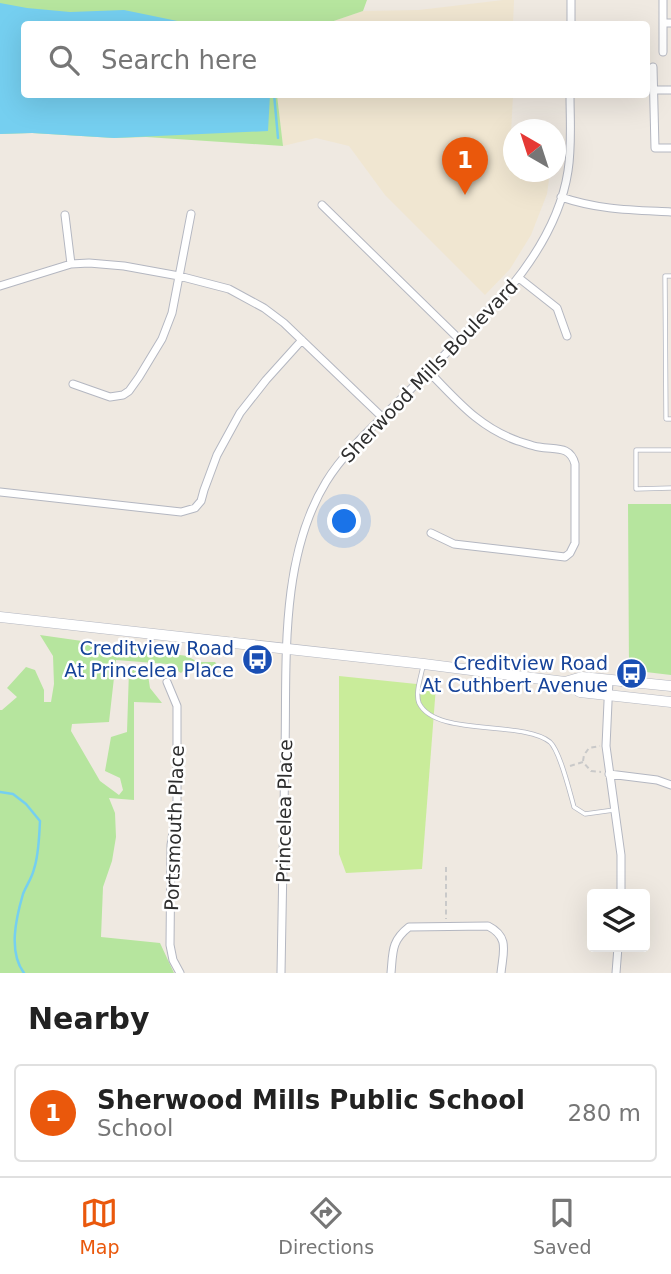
<!DOCTYPE html>
<style>
:root{--surface:#fff;--page:#f2f2f2;--text:#222;--muted:#767676;--line:#e0e0e0;--accent:#ea580c}
body{margin:0;font-family:"DejaVu Sans",sans-serif;background:var(--page);color:var(--text)}
.controls{position:absolute;right:21px;bottom:21px;display:grid;overflow:hidden;border-radius:7px;box-shadow:0 7px 28px #0002}
.controls button{width:63px;height:63px;display:grid;place-items:center;padding:0;border:0;border-bottom:2px solid var(--line);background:var(--surface);color:var(--text);font:35px sans-serif}
.compass{position:absolute;left:503px;top:119px;width:63px;height:63px;border-radius:50%;background:var(--surface);box-shadow:0 7px 28px #0002;rotate:321deg}
.you{position:absolute;left:345px;top:522px;width:24px;height:24px;margin:-18px;border:5px solid #fff;border-radius:50%;background:#1a73e8;box-shadow:0 0 0 10px #1a73e833}
.badge{display:grid;place-items:center;width:46px;height:46px;border-radius:50%;background:var(--accent);color:#fff;font-size:23px;font-weight:700}
.pin{position:absolute;translate:-50% -58px;filter:drop-shadow(0 2px 4px #0008)}
.pin::after{content:'';position:absolute;top:37px;width:24px;height:21px;background:inherit;clip-path:polygon(0 0,100% 0,50% 100%)}
.list{margin:0;padding:0;list-style:none}
h2{display:flex;justify-content:space-between;align-items:center;height:91px;margin:0;padding:0 28px;font-size:30px}
h2 small{font-size:23px;font-weight:400;color:var(--muted)}
.list li{display:grid;grid-template-columns:46px 1fr auto;gap:21px;align-items:center;box-sizing:border-box;height:98px;margin:0 14px 14px;padding:0 14px;border:2px solid var(--line);border-radius:7px}
.list b{display:block;font-size:26px;white-space:nowrap}
.list p{margin:0;font-size:23px;white-space:nowrap;color:var(--muted)}
.list em{font-size:23px;font-style:normal;color:var(--muted)}
.icon{flex:none;width:38px;height:38px;fill:none;stroke:currentColor;stroke-width:2;stroke-linecap:round;stroke-linejoin:round}
.map{position:relative;flex:none;width:671px;height:973px;overflow:hidden}
.search{position:absolute;background:var(--surface);box-shadow:0 7px 28px #0002;left:21px;right:21px;top:21px;height:77px;display:flex;align-items:center;gap:18px;box-sizing:border-box;padding:0 24px;border-radius:7px;color:var(--muted);font-size:26px}
.sheet{height:203px;background:var(--surface)}
nav{display:flex;justify-content:space-around;align-items:center;box-sizing:border-box;height:98px;border-top:2px solid var(--line);background:var(--surface);font-size:19px;color:var(--muted)}
nav a{display:grid;justify-items:center;gap:4px}
nav .on{color:var(--accent)}
.map>svg:first-child{display:block}
.education{fill:#f0e6d1}
.green{fill:#b6e59e}
.pitch{fill:#c9ec9a}
.water{fill:#75cff0}
.lines{fill:none;stroke-linecap:round;stroke-linejoin:round}
.stream{stroke:#75cff0;stroke-width:2.5}
.lane-casing{stroke:#b4b7c1;stroke-width:5}
.street-casing{stroke:#b4b7c1;stroke-width:9}
.secondary-casing{stroke:#b4b7c1;stroke-width:11}
.path{stroke:#c9c9c9;stroke-width:2;stroke-dasharray:5 3.5;stroke-linecap:butt}
.lane{stroke:#fff;stroke-width:3.5}
.street{stroke:#fff;stroke-width:7}
.secondary{stroke:#fff;stroke-width:10}
.labels{text-anchor:middle;stroke-width:5;stroke-linejoin:round;paint-order:stroke}
.street-label{font-size:19px;fill:#2e2e2e;stroke:#fff}
.transit-label{font-size:19px;fill:#164399;stroke:#fff;text-anchor:end}
</style>
<div class="map">
<svg width="671" height="973" viewBox="0 0 671 973">
<rect width="100%" height="100%" fill="#efe9e1"/>
<!-- education -->
<path class="education" d="M503 0H514L513 24H325L363 11 419 10Z
M277 95H513L510 152 513 153 514 172H550L547 194 531 235 510 269 485 295 385 195 349 146 316 138 283 146Z"/>
<!-- green -->
<path class="green" d="M0 0H367L363 11 325 24H24V94L277 95 283 146 146 137 114 138 32 133 0 134Z
M628 504H671V675L629 670Z
M40 635 187 656 198 662H215L220 669 188 666 181 673 167 664 116 660 109 722 72 724 71 731 100 781 119 795 123 790 120 778 105 771 111 737 127 732 129 670 142 667 148 675 150 688 162 703 134 702V800L109 798 115 813 116 837 112 861 103 887 101 937 160 943 174 973H0V710H2L17 697 7 688 26 667 35 670 44 690V702H51L54 684 53 656Z"/>
<!-- pitch -->
<path class="pitch" d="M339 676 436 686 422 869 346 873 339 854Z"/>
<!-- water -->
<path class="water" d="M0 3 27 8 70 12 124 10 192 24H24V94L270 95 268 131 114 138 32 133 0 134Z"/>
<g class="lines">
<!-- stream -->
<path class="stream" d="M274 94 278 138
M0 792 13 794 26 804 40 821C39 837 39 854 34 869 32 878 26 886 23 894 16 918 8 952 24 973"/>
<defs>
<path id="lane" d="M671 276H665L666 419H671
M671 450H636V489L671 488
M423 666C421 677 415 693 419 703 435 737 523 720 550 742 560 751 570 793 574 807L585 814 614 810"/>
<path id="street" d="M663 0V23H671
M571 24V0
M663 52V23
M653 67 655 148H671
M654 90H671
M561 197C599 210 632 210 671 212
M322 205 459 339
M65 215 71 264
M519 278 557 308 567 336
M0 286 71 264 89 263 124 266 179 276 229 289 264 308 284 323 382 417
M428 371C457 400 478 427 518 441 525 443 532 446 539 447 555 450 570 445 575 464V543L570 553 565 557 454 544 431 533
M73 384 110 397 123 395 129 391 139 377 162 339 172 313 191 214
M0 492 181 512 195 508 201 501 204 490 217 455 240 413 266 380 302 340
M609 680 606 746 621 855V894
M167 682 177 706V806L171 845 170 945 173 960 180 973
M609 774 657 780 671 785
M281 973C282 899 283 825 285 751 287 664 279 559 326 482 345 451 374 426 400 400 435 365 469 329 504 295 534 260 561 217 568 171 572 146 570 120 570 94
M391 973C393 952 391 941 409 927L488 926C510 937 503 952 501 973
M616 973 618 947"/>
<path id="secondary" d="M0 617 424 664 565 682 582 677 671 686
M565 682 580 692 671 702"/>
</defs>
<!-- lane casing -->
<use href="#lane" class="lane-casing"/>
<!-- street casing -->
<use href="#street" class="street-casing"/>
<!-- secondary casing -->
<use href="#secondary" class="secondary-casing"/>
<!-- path -->
<path class="path" d="M583 761 584 755 589 748 600 746
M570 766 583 762 591 771 601 772
M446 867V919"/>
<!-- lane -->
<use href="#lane" class="lane"/>
<!-- street -->
<use href="#street" class="street"/>
<!-- secondary -->
<use href="#secondary" class="secondary"/>
</g>
<!-- icons -->
<defs>
<symbol id="bus-disc" viewBox="-11 -11 22 22"><circle r="9.5" fill="#1a4fb4" stroke="#fff"/><path d="M-5-6H5V4H4V6H2V4H-2V6H-4V4H-5ZM-3.5-4V0h7V-4ZM-3.5 1.2v1.5H-2V1.2ZM2 1.2v1.5H3.5V1.2Z" fill="#fff"/></symbol>
</defs>
<g fill-rule="evenodd">
<use href="#bus-disc" x="240" y="642" width="35" height="35"/>
<use href="#bus-disc" x="614" y="656" width="35" height="35"/>
</g>
<g class="labels">
<!-- street labels -->
<g class="street-label">
<text transform="translate(429 371) rotate(-46)" y="7">Sherwood Mills Boulevard</text>
<text transform="translate(284 811) rotate(-89)" y="7">Princelea Place</text>
<text transform="translate(174 828) rotate(-88)" y="7">Portsmouth Place</text>
</g>
<!-- transit labels -->
<g class="transit-label">
<text x="234" y="655">Creditview Road<tspan x="234" dy="22">At Princelea Place</tspan></text>
<text x="608" y="670">Creditview Road<tspan x="608" dy="22">At Cuthbert Avenue</tspan></text>
</g>
</g>
</svg>
<div class="controls">
<button><svg class="icon" aria-label="layers" viewBox="0 0 24 24"><path d="M12 4l9 5-9 5-9-5zM3 14l9 5 9-5"/></svg></button>
</div>
<svg class="compass" viewBox="-18 -18 36 36"><path d="M0-13l5 13h-10z" fill="#e53935"/><path d="M0 13l5-13h-10z" fill="#767676"/></svg>
<div class="you"></div>
<div class="pin badge" style="left:465px;top:195px">1</div>
<div class="search"><svg class="icon" aria-label="search" viewBox="0 0 24 24"><circle cx="10" cy="10" r="6"/><path d="M15 15l6 6"/></svg>Search here</div>
</div>
<section class="sheet">
<h2>Nearby<small></small></h2>
<ul class="list">
<li><span class="badge">1</span><div><b>Sherwood Mills Public School</b><p>School</p></div><em>280 m</em></li>
</ul>
</section>
<nav>
<a class="on"><svg class="icon" aria-label="map" viewBox="0 0 24 24"><path d="M3 6l6-2 6 2 6-2v14l-6 2-6-2-6 2zM9 4v14M15 6v14"/></svg>Map</a>
<a><svg class="icon" aria-label="directions" viewBox="0 0 24 24"><path d="M12 3l9 9-9 9-9-9zM9 14v-3h6M13 9l2 2-2 2"/></svg>Directions</a>
<a><svg class="icon" aria-label="saved" viewBox="0 0 24 24"><path d="M7 4h10v16l-5-4-5 4z"/></svg>Saved</a>
</nav>
